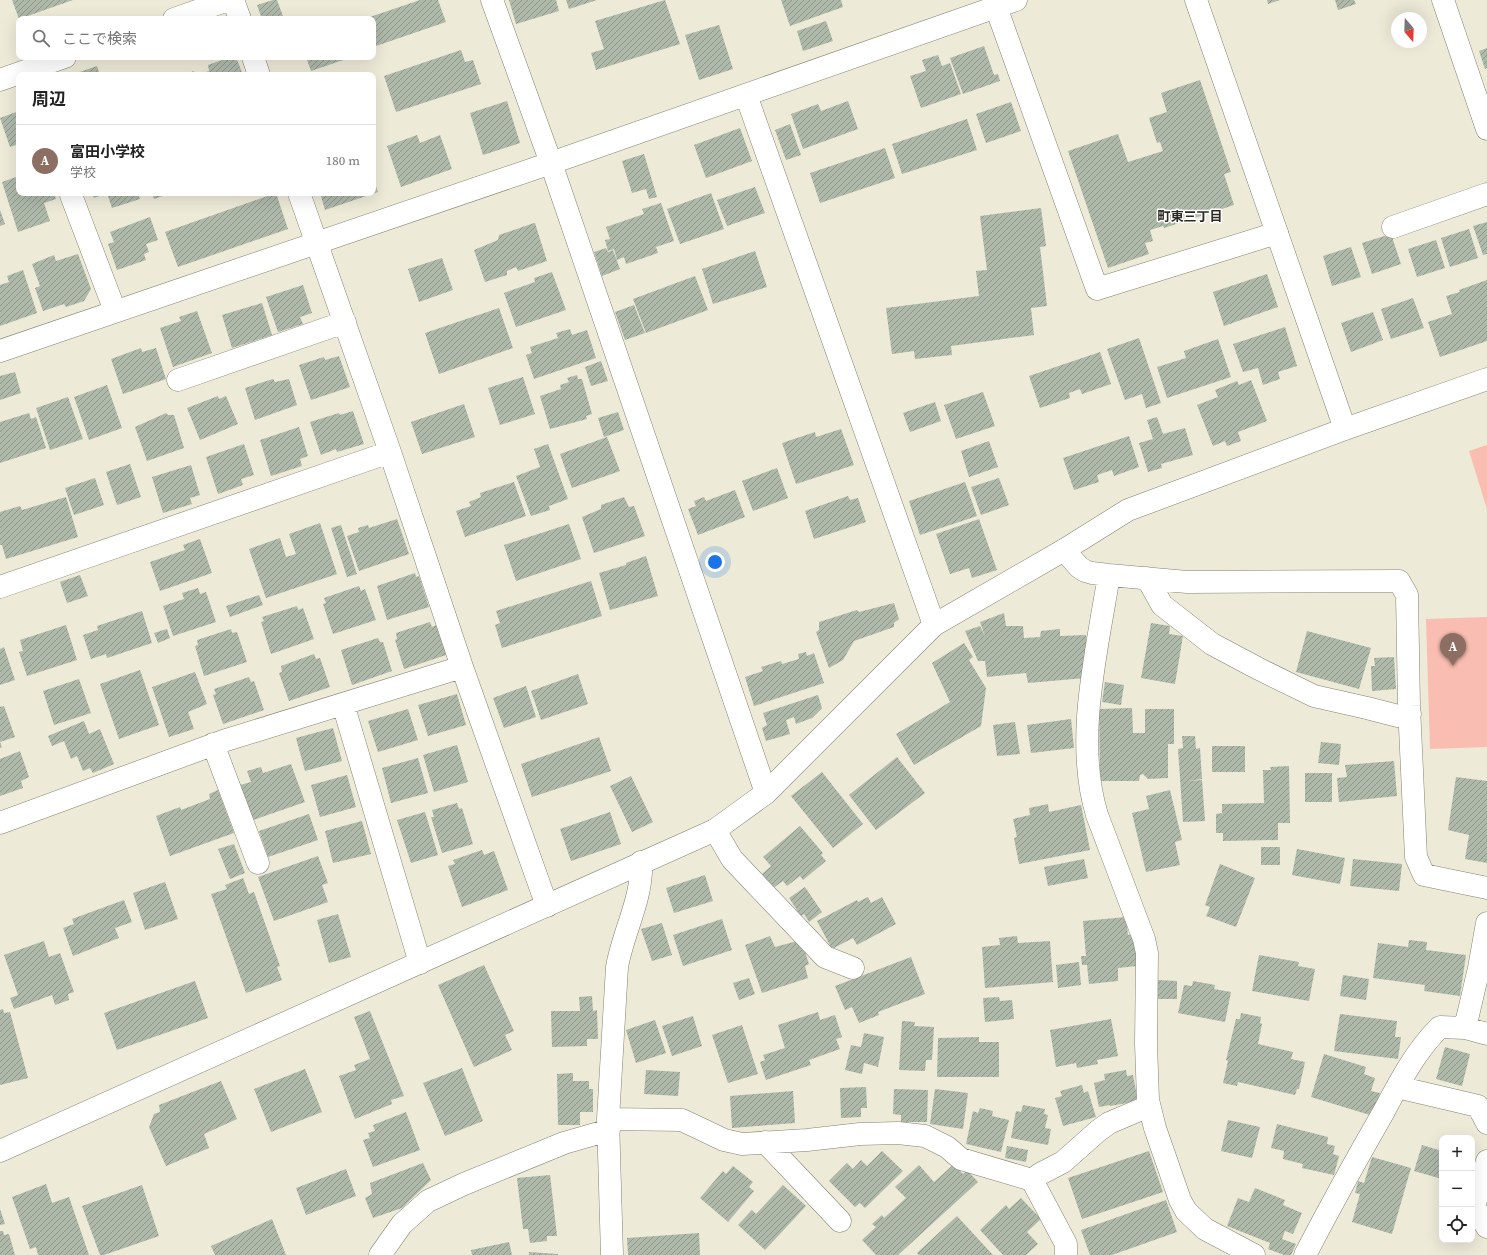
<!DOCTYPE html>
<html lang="ja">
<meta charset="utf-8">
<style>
:root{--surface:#fff;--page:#f2f2f2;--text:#222;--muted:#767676;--line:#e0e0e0;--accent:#4e62d7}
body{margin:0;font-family:"Source Serif 4","Noto Sans JP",serif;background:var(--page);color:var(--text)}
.controls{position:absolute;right:12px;bottom:12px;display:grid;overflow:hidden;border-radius:8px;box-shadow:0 4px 16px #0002}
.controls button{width:36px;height:36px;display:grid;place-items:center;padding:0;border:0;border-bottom:1px solid var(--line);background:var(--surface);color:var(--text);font:20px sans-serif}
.compass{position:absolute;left:1391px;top:12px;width:36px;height:36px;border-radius:50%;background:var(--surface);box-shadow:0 4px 16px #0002;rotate:161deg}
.you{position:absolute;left:715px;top:562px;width:14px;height:14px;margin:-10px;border:3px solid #fff;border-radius:50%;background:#1a73e8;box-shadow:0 0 0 6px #1a73e833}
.badge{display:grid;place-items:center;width:26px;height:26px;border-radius:50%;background:var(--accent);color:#fff;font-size:13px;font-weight:700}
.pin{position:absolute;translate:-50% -33px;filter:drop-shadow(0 1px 2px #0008)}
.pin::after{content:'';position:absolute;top:21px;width:14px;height:12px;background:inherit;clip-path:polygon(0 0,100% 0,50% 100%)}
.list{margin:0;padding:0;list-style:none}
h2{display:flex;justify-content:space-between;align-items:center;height:52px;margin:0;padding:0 16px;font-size:17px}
h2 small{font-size:13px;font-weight:400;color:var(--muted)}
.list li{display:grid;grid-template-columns:26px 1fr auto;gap:12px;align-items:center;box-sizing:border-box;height:72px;padding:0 16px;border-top:1px solid var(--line)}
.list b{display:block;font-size:15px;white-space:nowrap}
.list p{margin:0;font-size:13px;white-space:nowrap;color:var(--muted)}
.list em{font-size:13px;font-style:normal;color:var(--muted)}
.icon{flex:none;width:22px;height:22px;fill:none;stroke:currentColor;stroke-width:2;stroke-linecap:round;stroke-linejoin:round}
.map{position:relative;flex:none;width:1487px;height:1255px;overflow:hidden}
.search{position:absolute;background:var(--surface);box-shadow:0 4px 16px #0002;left:16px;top:16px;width:360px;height:44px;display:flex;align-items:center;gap:10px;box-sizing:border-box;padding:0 14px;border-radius:8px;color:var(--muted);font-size:15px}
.panel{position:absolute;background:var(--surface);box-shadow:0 4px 16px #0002;left:16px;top:72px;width:360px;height:124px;border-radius:8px}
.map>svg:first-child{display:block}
.green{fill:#f9beb1}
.building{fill:url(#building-hatch)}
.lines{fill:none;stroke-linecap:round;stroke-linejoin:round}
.street-casing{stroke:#848271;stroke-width:23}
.secondary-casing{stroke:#848271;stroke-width:23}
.street{stroke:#fff;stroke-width:22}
.secondary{stroke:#fff;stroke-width:22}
.labels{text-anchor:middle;stroke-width:3;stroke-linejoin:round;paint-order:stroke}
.neighbourhood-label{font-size:13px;font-weight:bold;fill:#2c2b24;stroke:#fff}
</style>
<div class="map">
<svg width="1487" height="1255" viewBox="0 0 1487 1255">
<defs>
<pattern id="building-hatch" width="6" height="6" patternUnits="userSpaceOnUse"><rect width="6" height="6" fill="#afb9aa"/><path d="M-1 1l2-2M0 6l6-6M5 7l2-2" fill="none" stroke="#8f978a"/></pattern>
</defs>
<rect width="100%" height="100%" fill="#edead8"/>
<!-- green -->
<path class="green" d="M1487 445V509L1469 451Z
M1487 617V747L1430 749 1426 619Z"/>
<!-- building -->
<path class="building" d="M12 0H73L19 19Z
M273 0H277L284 19H262L257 5Z
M420 0H438L446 22 376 46 373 36V19H364Z
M509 0H556L559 11 516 24Z
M566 0H597L569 9Z
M665 0 680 44 596 70 591 53 604 49 595 21Z
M781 0H841L843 7 790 26Z
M1267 0H1280L1268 4Z
M1335 0H1354L1356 4 1338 10Z
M826 21 833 41 803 51 797 31Z
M719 25 733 69 699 80 685 35Z
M984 46 994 75 998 74 1000 81 963 94 950 58Z
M1487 48V68L1485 69 1479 51Z
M461 50 465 62 473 60 481 84 396 112 384 76Z
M938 55 942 66 950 63 961 94 921 108 910 76 926 71 922 60Z
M231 57H236L243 75H197L209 71 208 65Z
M306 57H352L311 71Z
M97 66 100 75H71Z
M194 71 195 75H183Z
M1200 80 1231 172 1224 174 1234 205 1164 228 1163 226 1150 230 1153 241 1145 243 1149 254 1108 268 1068 151 1118 134 1128 162 1163 151 1160 142 1157 143 1149 118 1167 112 1161 93Z
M507 101 520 143 483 155 470 113Z
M848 101 858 129 803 149 791 114 818 104 821 111Z
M1011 102 1021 131 986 143 976 114Z
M19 111V144L10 147 0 118Z
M967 119 977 150 902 174 892 144Z
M790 124 801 155 786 160 775 130Z
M740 128 752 161 706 178 694 145Z
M417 135 420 143 440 135 452 169 401 187 387 146Z
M885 148 895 178 820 203 810 173Z
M644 154 657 197 649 199 646 189 632 193 622 161Z
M19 176V193H54L56 199 44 203 50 221 18 232 2 182Z
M373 178 378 192 325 210 320 193H373Z
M755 187 765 213 727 226 717 200Z
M92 193H138L140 199 112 208 107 193 94 198Z
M152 193H171L154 199Z
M276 193 288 229 178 267 165 232Z
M711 193 724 229 680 244 667 209Z
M661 203 674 241 656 247 658 253 626 264 624 257 617 260 614 249 608 251 605 240 610 239 606 227 644 214 642 209Z
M1041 208 1046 246 1040 247 1047 306 1031 308 1034 335 951 346 952 355 915 359 914 351 892 354 886 308 979 296 976 271 987 270 980 216Z
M0 210 5 224 0 226Z
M150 217 158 240 146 244 149 252 144 254 146 260 117 270 108 244 114 242 110 232Z
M1487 222V254L1483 255 1473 226Z
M534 223H535L547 261 518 271 516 267 507 271V275L485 282 474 250 498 240 499 235Z
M1469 229 1478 258 1450 267 1441 238Z
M1391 234 1401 264 1372 274 1362 243Z
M1436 240 1445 268 1417 277 1408 249Z
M1351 247 1361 277 1332 286 1323 256Z
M606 248 608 252 613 250 620 269 602 276 594 252Z
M755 251 767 287 713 304 702 269Z
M78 254 91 289 84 301 66 307 64 304 43 311 35 288 40 286 32 264 54 255 56 261Z
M442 258 453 290 419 302 408 269Z
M23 270 37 313 0 326V285L9 282 7 276Z
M552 272 566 310 516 327 504 293 535 282 534 278Z
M1267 274 1278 307 1224 326 1213 292Z
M695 276 708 310 646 333 633 299Z
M1487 280V341L1440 357 1428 322 1452 314 1446 296 1460 292 1459 290Z
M303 285 312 313 300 317 303 324 278 332 266 297Z
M1413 298 1424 328 1391 339 1381 309Z
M262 303 272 335 232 348 222 315Z
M634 305 645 333 625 340 615 312Z
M499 308 513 348 439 374 425 333Z
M197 311 212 353 173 367 160 328 181 321 179 317Z
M1373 312 1383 340 1351 352 1341 323Z
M1285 327 1297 366 1278 372 1280 379 1263 385 1258 368 1243 372 1233 344Z
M570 329 572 335 587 330 596 358 534 379 526 355 532 353 530 347 558 338 556 333Z
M1139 338 1161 403 1146 408 1142 394 1125 400 1107 349Z
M1218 339 1231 377 1167 398 1157 367 1186 358 1184 351Z
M141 348 142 352 156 348 166 379 123 394 111 359Z
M1100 352 1111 384 1082 394 1080 389 1069 393 1070 398 1040 408 1029 376Z
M339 356 350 387 311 400 299 365 324 357 325 360Z
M601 361 608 381 591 386 585 367Z
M15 372 21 393 0 400V376Z
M577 375 578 379H582L592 414 586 416 587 419 550 429 540 396 561 389 560 385 569 382 567 378Z
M523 377 535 414 500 425 488 388Z
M273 379 275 382 289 379 297 405 255 420 245 388Z
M1251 380 1267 421 1238 432 1241 441 1227 446 1225 441 1213 446 1197 405 1218 397 1215 390 1237 381 1239 385Z
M107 385 122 428 89 440 74 397Z
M983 392 995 426 956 439 944 405Z
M218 396 219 399 226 396 238 424 200 440 187 408Z
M68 397 83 439 50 450 36 408Z
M935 402 941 421 910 432 903 413Z
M464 404 475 437 422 454 411 422Z
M353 411 364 444 337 452 336 449 321 455 310 422 339 413 340 415Z
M618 412 624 430 604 437 598 418Z
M29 413 31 419 36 417 46 448 0 463V422Z
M166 413 168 415H174L184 448 147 461 135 427Z
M1157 417 1163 434 1185 428 1193 455 1161 464 1162 468 1148 472 1139 443 1153 439 1147 420Z
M299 427 308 456 300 459 302 466 271 476 260 440Z
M841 429 854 465 796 484 782 443 815 432 816 437Z
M1129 436 1139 467 1114 476 1112 470 1097 475 1099 482 1074 490 1063 458Z
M607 437 620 471 572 488 560 454Z
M989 441 998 467 969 477 961 451Z
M244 444 254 475 241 479 243 485 218 494 206 457Z
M548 444 568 499 549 506 550 510 531 516 516 476 540 467 534 449Z
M130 464 141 497 117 505 106 472Z
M191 465 200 495 190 498 192 504 163 513 152 477Z
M777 468 788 498 753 511 742 481Z
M95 478 104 505 74 515 65 488Z
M999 478 1009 505 981 515 971 487Z
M514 482 526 516 465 537 456 511 471 506 469 502 481 497 480 493Z
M965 482 977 516 920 535 909 501Z
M735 490 745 517 698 535 688 509 696 506 694 501 704 497 706 501Z
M848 496 850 500 858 498 866 522 814 539 805 511Z
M66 497 78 537 6 559 2 545H0V512L20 506 22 510Z
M624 497 629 507 634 506 645 536 594 553 582 517 601 509V505Z
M397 519 409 554 359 571 347 536 359 532 358 528 368 525 369 528Z
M979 519 997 570 972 578 969 568 950 574 936 534Z
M320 523 337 574 266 598 249 549 280 538 286 557 296 554 289 534Z
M569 524 581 559 516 581 504 545Z
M341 525 357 574 347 577 331 528Z
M200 539 212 573 160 591 150 562 185 550 183 545Z
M646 556 658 596 610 610 599 573 626 565V563Z
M415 573 416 577 419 576 429 607 387 620 377 586Z
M80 575 88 596 67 603 60 582Z
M591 581 602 616 502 648 495 625 500 623 496 611Z
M359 586 361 591 365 589 376 620 333 634 323 604 326 603 324 598Z
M198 588 200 594 206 592 216 622 173 636 163 606 184 599 182 593Z
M259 595 263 605 230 617 226 606Z
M894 603 899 619 894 623V627L854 641 843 660 829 668 816 632 819 630V622L857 610 859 612Z
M297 606 298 610 303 608 314 639 271 654 261 622 264 621 262 617Z
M142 611 152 643 107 658 106 654 91 659 83 635 98 630 97 626Z
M1004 613 1006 626H1023L1024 638 1040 637 1041 631 1060 629V636L1086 635 1088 662 1085 678 1028 683 1026 673 987 677 985 661H978L965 631 980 626 985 636 980 622Z
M430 622 432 627 436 625 446 655 404 669 395 640 397 639 396 633Z
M1151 623 1170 626 1169 634 1183 636 1175 684 1141 678Z
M66 625 77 660 27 676 19 652 23 651 20 640Z
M167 629 170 638 158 643 154 633Z
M231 629 232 633 237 632 247 662 204 676 195 646 198 645 197 640Z
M1307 631 1371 648 1359 689 1296 672Z
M378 638 380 642H383L392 671 352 685 341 650Z
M964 643 973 657 969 660 986 688 981 726 914 765 896 734 950 702 932 663Z
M4 647 15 680 0 685V649Z
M806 652 807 656 814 653 824 683 754 706 745 677 763 671 761 667 781 661 782 664 799 659 798 654Z
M314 654 316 659 320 658 330 687 289 701 279 673 282 672 281 666Z
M1394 657 1396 689 1372 691 1371 666H1375L1374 658Z
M140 670 159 725 119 739 100 684Z
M195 672 207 704 188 712 194 729 169 737 152 687Z
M578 674 588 704 541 720 531 691Z
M249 677 251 682 254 681 264 710 223 724 213 695 216 694 214 689Z
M79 679 91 713 54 725 43 691Z
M1105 682 1124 685 1121 705 1102 702Z
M526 686 536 717 504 728 493 698Z
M457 694 466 725 428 736 418 705Z
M818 695 822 708 812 718 796 724 794 717 786 720 790 734 766 741 762 728 767 725 763 713Z
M4 706 15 737 0 742 2 747 0 748V707Z
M1132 708 1133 733H1145V709H1174V744H1168V778L1148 779 1143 774 1140 775 1139 781H1100L1099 709Z
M408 709 418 740 378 752 368 721Z
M1071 719 1074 748 1031 753 1027 725Z
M84 721 89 734 100 729 114 764 93 773 90 768 83 771 77 756 71 759 64 741 52 746 48 736Z
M1015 722 1020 754 997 756 993 725Z
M333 728 342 761 305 771 296 738Z
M1182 736H1195L1196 749 1200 748 1202 779 1187 781 1202 780 1205 821 1183 822 1178 749 1183 748Z
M599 737 611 771 532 797 521 764Z
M1321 742 1341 744 1339 765 1318 763Z
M457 745 468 782 434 792 423 755Z
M1212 746H1245V772H1212Z
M20 751 29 777 21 781 23 788 0 796V759Z
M897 757 925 793 876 830 849 795Z
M418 758 428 793 391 803 382 768Z
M1394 761 1397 796 1339 802 1337 778 1347 777 1345 765Z
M291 764 305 802 253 820 240 785 251 782 247 771 261 767 263 773Z
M1289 766 1290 823H1278V840L1223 841V833H1216V814L1222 813V804L1264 803 1263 770H1271L1270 767Z
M822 772 863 824 833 848 791 796Z
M1305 773H1332V802H1305Z
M347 775 356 807 320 817 311 785Z
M631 776 653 822 632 832 610 786Z
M1456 777 1487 781V863L1465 859 1469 835 1448 830Z
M218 790 234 833 170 856 156 816 180 807 181 810 210 799 209 794Z
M1170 790 1182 840 1175 842 1180 865 1146 872 1132 813 1149 809 1146 796Z
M457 803 459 809 462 808 473 844 442 853 431 817H434L432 810Z
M1048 804 1049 812 1081 805 1090 850 1019 864 1014 838 1017 837 1013 819 1030 815 1029 808Z
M425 812 438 855 411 863 397 820Z
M610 812 621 844 571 861 560 829Z
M309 814 318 840 268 857 259 831Z
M362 821 371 854 333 863 325 831Z
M800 826 823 853 821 855 826 861 803 880 800 876 787 886 783 881 773 888 762 874 771 866 763 857Z
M234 844 245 873 230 879 218 849Z
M1261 847H1280V865H1261Z
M1297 849 1345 858 1340 884 1292 875Z
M482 850 484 855 494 851 508 890 462 907 448 866 455 864 453 860Z
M318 856 328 883 322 885 328 902 274 921 258 877Z
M1084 859 1088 878 1048 886 1044 867Z
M1353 859 1402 864 1399 891 1350 886Z
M1220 864 1255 878 1236 927 1206 916 1210 907 1205 905Z
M705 875 713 901 674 913 666 888Z
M243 878 249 894 254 892 280 966 277 967 282 980 246 993 211 894 227 889 225 885Z
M165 882 178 919 145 930 133 893Z
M805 887 822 912 809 922 804 914 801 916 789 898Z
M868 897 871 903 882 897 896 924 857 945 853 938 832 949 817 921 857 900 858 902Z
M124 900 132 922 115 928 119 938 73 956 63 928 74 924 72 919Z
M338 914 351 957 329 963 317 920Z
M1126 917 1128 935 1135 934 1137 966 1118 968V981L1089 984 1087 965H1082L1081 956H1086L1083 921Z
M722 919 732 950 683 966 673 935Z
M662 923 672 955 652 961 641 929Z
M770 936 775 947 801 940 809 964 805 966 808 978 762 993 745 945Z
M1017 936 1018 943 1050 941 1053 982 985 988 982 947 1000 945 999 938Z
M1409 940 1427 942 1426 950 1466 955 1460 996 1424 991 1425 985 1373 978 1378 943 1408 947Z
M44 941 49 957 60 953 74 992 68 994 69 1000 55 1005 52 995 14 1009 10 998 18 995 4 955Z
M1259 955 1299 962 1298 966 1315 969 1309 1001 1252 991Z
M911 957 925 994 878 1012 879 1015 859 1023 852 1007 845 1010 835 986Z
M1079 962 1081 985 1058 988 1056 965Z
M484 965 514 1031 505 1035 512 1050 474 1067 438 985Z
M1343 975 1369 979 1366 1000 1340 996Z
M749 978 755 994 739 1000 733 983Z
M1158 980 1177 981V999H1158Z
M195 981 208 1018 117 1050 104 1013Z
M1193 981 1215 985 1214 989 1231 992 1225 1022 1178 1013 1184 985 1192 986Z
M592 996 593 1011 597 1010 598 1039H587V1046L552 1047 551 1011H580L579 997Z
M999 997 1000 1001 1012 1000 1014 1019 985 1022 983 998Z
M3 1009 4 1013 10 1012 28 1078 0 1085V1010Z
M370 1011 404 1096 391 1100 392 1104 355 1119 339 1076 356 1070 354 1065 370 1059 354 1017Z
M818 1012 820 1020 835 1015 842 1037 836 1039 840 1049 809 1060 811 1065 766 1080 760 1062 765 1060 763 1055 785 1048 778 1025Z
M1241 1013 1261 1017 1260 1023 1262 1024 1258 1044 1293 1052 1291 1059 1305 1062 1299 1089H1297L1295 1095 1238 1082 1237 1086 1223 1083 1228 1061 1226 1060 1236 1019H1240Z
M1340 1014 1397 1021 1395 1037H1401L1398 1059 1334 1051Z
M693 1016 702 1046 672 1056 662 1026Z
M1111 1019 1118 1056 1097 1060 1098 1064 1077 1068 1076 1063 1056 1067 1050 1030Z
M655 1020 666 1053 636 1063 626 1030Z
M902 1021 915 1022 914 1026 934 1027 932 1060H926L925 1071 899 1070Z
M742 1025 758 1074 728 1083 712 1035Z
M864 1033 884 1037 878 1067 864 1063 862 1074 845 1070 851 1045 861 1047Z
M979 1037V1042H999V1077H937L938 1038Z
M1445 1047 1470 1054 1462 1086 1436 1079Z
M1324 1054 1366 1067 1364 1074 1375 1078 1371 1091 1380 1093 1373 1116 1311 1097Z
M462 1068 483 1121 445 1136 423 1083Z
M305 1069 322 1112 271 1132 254 1089Z
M646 1070 680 1072 678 1096 644 1094Z
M1126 1070 1127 1076 1133 1075 1138 1101 1110 1106V1105L1099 1107 1094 1083 1105 1080 1104 1074Z
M573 1073V1081H589V1089H593V1112H580V1125H558L557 1074Z
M221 1081 237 1119 204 1134 209 1148 166 1166 149 1127 154 1114 160 1112 159 1105Z
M1082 1085 1084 1093 1088 1091 1096 1117 1063 1126 1055 1098 1062 1096 1060 1091Z
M866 1087 867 1108H861V1117L841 1118 840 1088Z
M894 1089 928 1090 927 1122H901V1115L893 1114Z
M935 1089 968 1093 963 1129 930 1124Z
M793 1091 795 1123 732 1128 730 1096Z
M1023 1105 1045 1109 1044 1114 1048 1115 1045 1128 1051 1129 1048 1145 1011 1138 1016 1111 1021 1112Z
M980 1108 993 1111 992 1116 1009 1120 1001 1152 966 1144 973 1111 978 1113Z
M406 1112 420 1150 373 1167 363 1140 370 1138 368 1133 375 1131 373 1125Z
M1228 1120 1260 1127 1252 1158 1221 1151Z
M1277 1124 1328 1137 1327 1144 1335 1146 1333 1154 1339 1156 1334 1175 1302 1168 1303 1164 1283 1159 1284 1151 1271 1148Z
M1422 1145 1442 1151V1179L1414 1171Z
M1007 1146 1028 1150 1026 1162 1005 1158Z
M882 1151 903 1171 865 1208 860 1203 855 1207 829 1181 847 1163 853 1169 861 1160 867 1166Z
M1149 1151 1163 1192 1082 1219 1068 1178Z
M1372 1157 1411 1168 1392 1234 1352 1222 1360 1194 1355 1193 1358 1181 1364 1183Z
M423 1163 431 1180 402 1208 373 1218 365 1198 372 1194 370 1183Z
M954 1164 963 1174 967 1170 978 1182 898 1255H876L862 1240 876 1227 872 1224 882 1215 884 1218 906 1198 895 1187 919 1165 934 1182Z
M733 1166 753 1182 749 1187 754 1191 728 1222 700 1198 723 1171 726 1174Z
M346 1169 356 1196 306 1215 296 1188Z
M550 1175 557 1236H547V1241L530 1243 528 1229H523L517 1178Z
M46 1184 52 1203 69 1197 89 1255H38L36 1247 30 1249 12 1197Z
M142 1185 159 1236 104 1255H100L82 1206Z
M783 1185 806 1206 765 1250 738 1225 752 1210 756 1214Z
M1255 1188 1285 1200 1283 1205 1302 1213 1293 1234 1285 1231 1282 1239 1296 1244 1291 1255H1284L1268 1249 1270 1243 1227 1226 1238 1198 1249 1202Z
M1021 1198 1041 1219 1027 1232 1038 1244 1026 1255H1003L980 1230 1006 1205 1009 1209Z
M1166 1200 1177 1232 1112 1255H1090L1081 1230Z
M0 1209 5 1224 0 1225Z
M957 1216 993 1255H919L917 1253Z
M272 1219 286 1255H215L211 1246Z
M0 1231H3L4 1235 9 1234 15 1255H0Z
M699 1233 700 1255H628L627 1238Z
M509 1242 512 1255H472L471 1250Z
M529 1252 558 1254V1255H529Z"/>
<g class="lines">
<defs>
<path id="street" d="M233 0 240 19
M492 0 551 163 766 793
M1443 0 1487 129
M996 7 1097 289 1277 233
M174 19 228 0
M253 57 259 75
M0 80 65 57
M746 95 934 625
M299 193 390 452 462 667 547 906
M71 195 115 311
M1393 227 1487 194
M178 380 345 322
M1064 550 1079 567 1085 571 1092 573 1109 575 1187 582 1399 581 1407 595 1409 706 1416 857 1424 875 1487 888
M1109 575C1097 651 1074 740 1097 815L1144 939 1147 953 1146 1044 1148 1100 1155 1128 1180 1200 1186 1211 1205 1229 1254 1255
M1147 578 1162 605 1212 644 1259 669 1314 696 1367 708 1398 716 1410 714
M0 587 390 452
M343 704 420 963
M213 744 258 863
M0 823 223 741 462 667
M715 830 732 859 825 957 853 968
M1465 1028 1487 1034
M1397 1087 1478 1106 1487 1123
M608 1119 682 1120 724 1140 742 1144 807 1140 860 1134 898 1133 925 1136 947 1147 961 1159 1032 1180 1066 1244V1255
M765 1142 840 1221
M1487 1161 1474 1207 1487 1227
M1032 1180 1040 1174 1063 1162 1098 1131 1109 1123 1149 1106
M380 1255 402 1224 428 1201 464 1184 564 1143 609 1130
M612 1255 608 1119 617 967C623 932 643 898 641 862
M1305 1255C1330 1207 1356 1160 1383 1113 1399 1083 1416 1050 1440 1027L1465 1028 1479 968 1487 923"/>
<path id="secondary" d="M1196 0 1345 429
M0 351 551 163 1016 0
M0 1151 715 830 766 793 934 625 1064 550 1128 510 1345 429 1487 379"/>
</defs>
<!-- street casing -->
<use href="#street" class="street-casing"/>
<!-- secondary casing -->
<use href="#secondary" class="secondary-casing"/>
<!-- street -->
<use href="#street" class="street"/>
<!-- secondary -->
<use href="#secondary" class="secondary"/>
</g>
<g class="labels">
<!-- neighbourhood labels -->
<g class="neighbourhood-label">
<text x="1190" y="221">町東三丁目</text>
</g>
</g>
</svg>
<div class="controls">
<button>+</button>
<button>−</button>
<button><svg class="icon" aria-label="locate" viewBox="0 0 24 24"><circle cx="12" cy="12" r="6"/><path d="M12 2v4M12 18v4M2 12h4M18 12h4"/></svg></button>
</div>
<svg class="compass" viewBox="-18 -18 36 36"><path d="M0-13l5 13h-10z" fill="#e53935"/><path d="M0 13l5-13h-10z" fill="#767676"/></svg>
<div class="you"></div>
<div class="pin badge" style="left:1453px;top:666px;background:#8d6e63">A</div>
<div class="search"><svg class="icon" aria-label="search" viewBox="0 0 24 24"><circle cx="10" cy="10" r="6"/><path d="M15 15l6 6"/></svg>ここで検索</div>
<section class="panel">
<h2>周辺<small></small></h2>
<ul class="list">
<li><span class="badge" style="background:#8d6e63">A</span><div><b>富田小学校</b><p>学校</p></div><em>180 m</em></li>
</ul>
</section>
</div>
